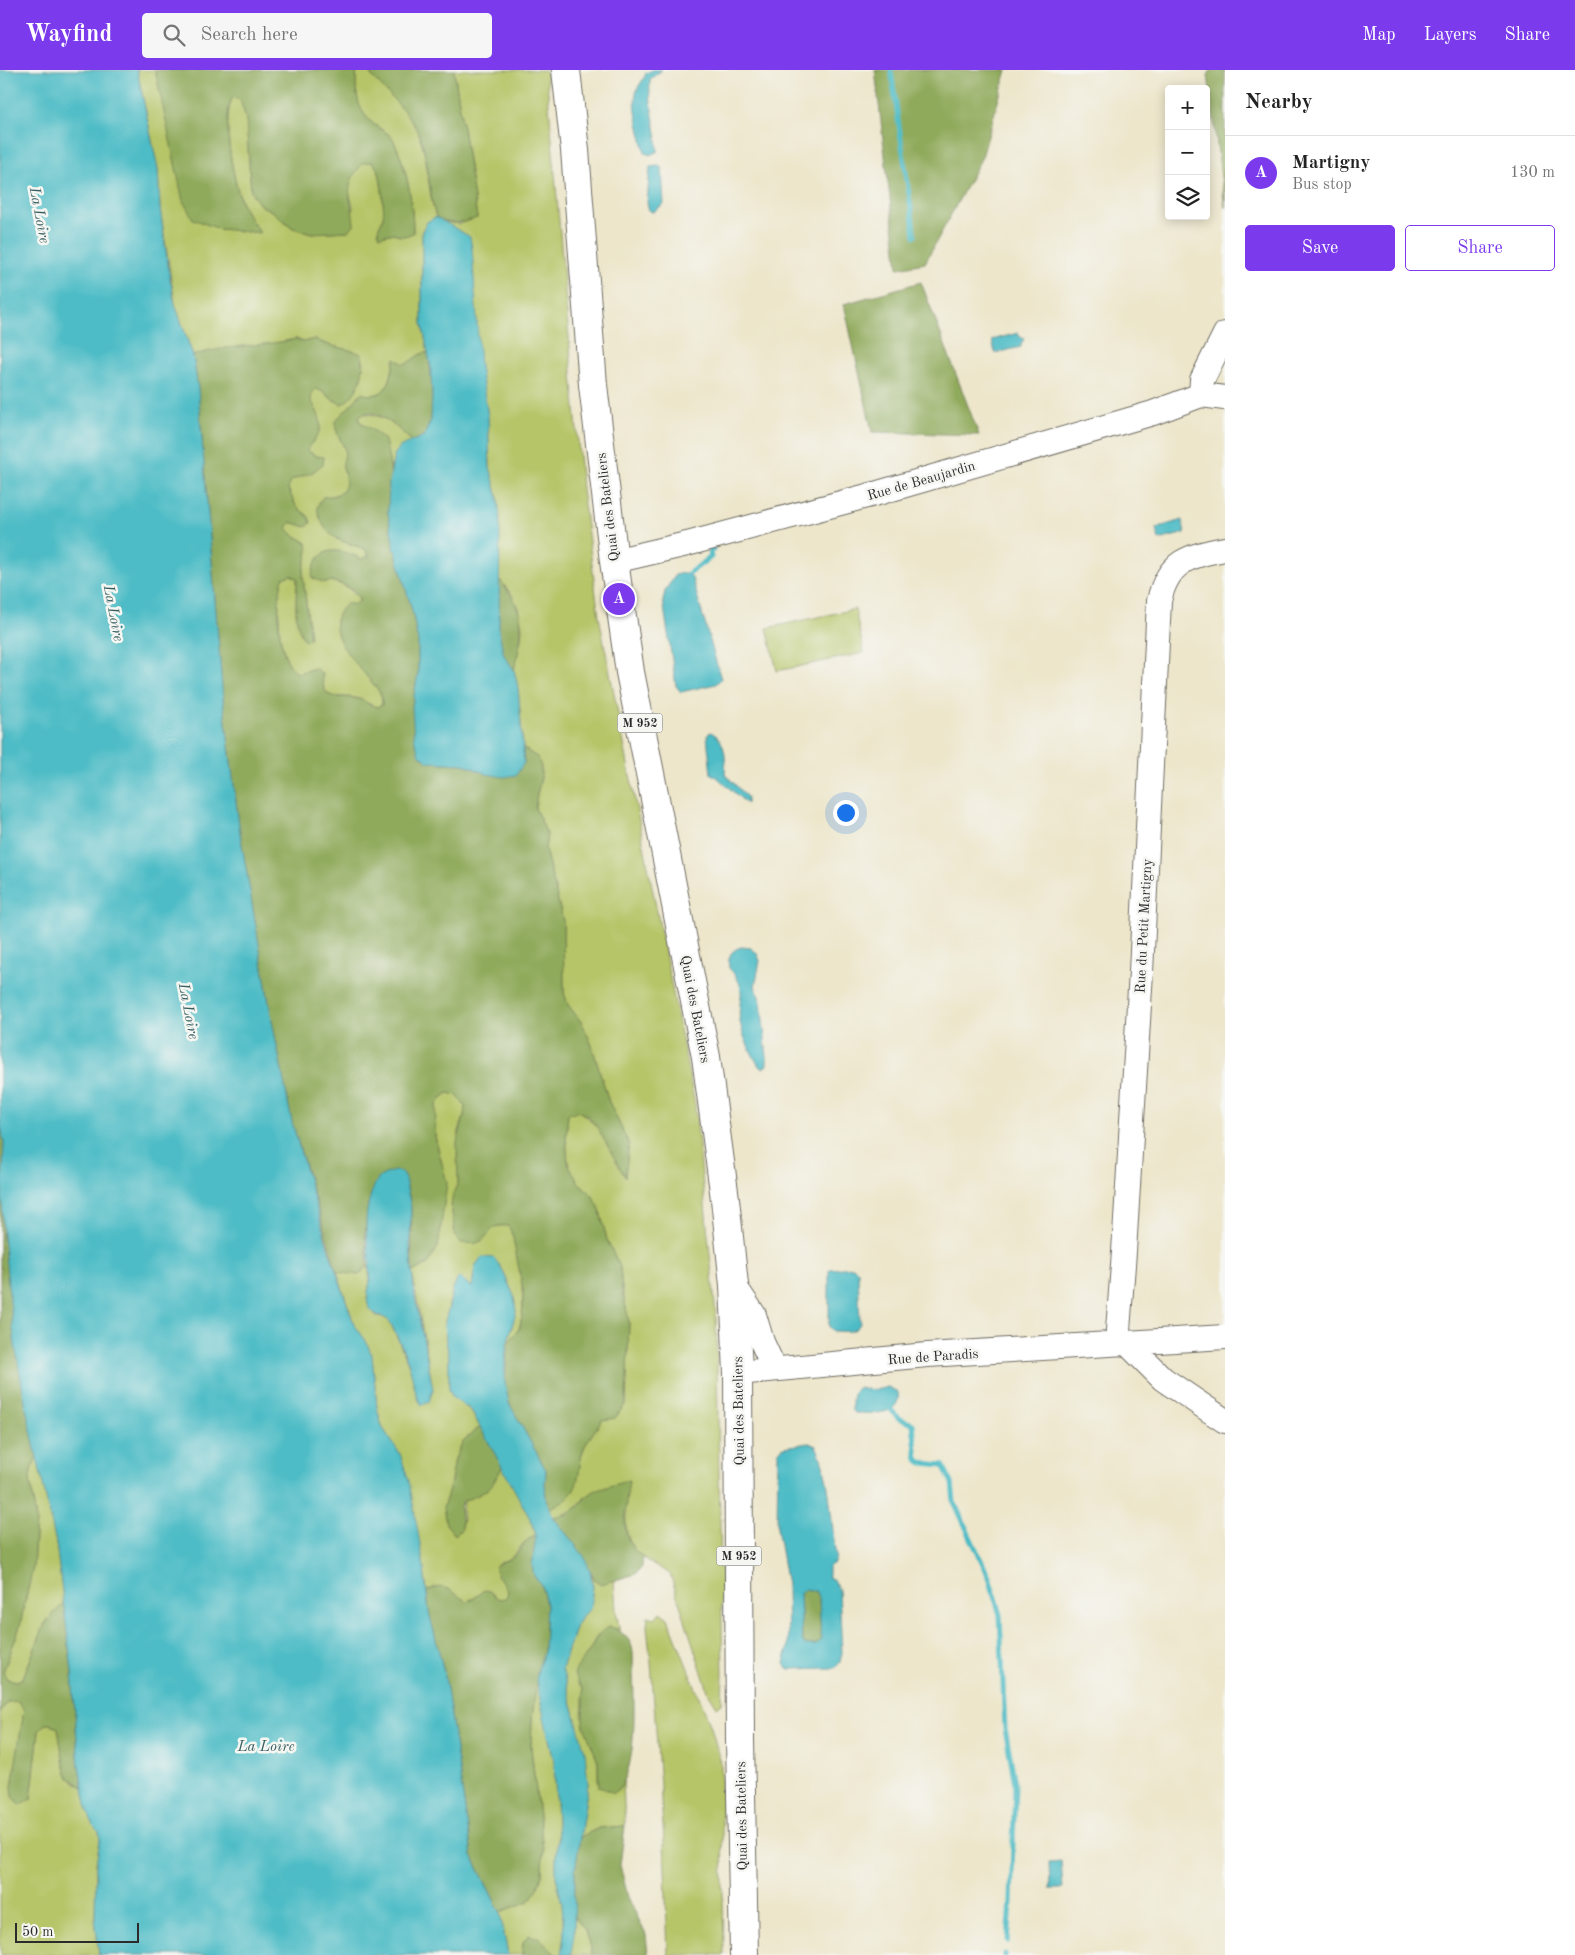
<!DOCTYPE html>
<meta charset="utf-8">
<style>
:root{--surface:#fff;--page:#f6f6f6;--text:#222;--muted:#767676;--line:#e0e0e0;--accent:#7c3aed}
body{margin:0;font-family:"Old Standard TT",serif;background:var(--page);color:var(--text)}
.controls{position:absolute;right:15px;top:15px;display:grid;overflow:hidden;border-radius:5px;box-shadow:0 2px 12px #0003}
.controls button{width:45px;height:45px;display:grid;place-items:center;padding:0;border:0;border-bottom:1px solid var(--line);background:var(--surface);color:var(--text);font:25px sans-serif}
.scale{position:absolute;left:15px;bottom:12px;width:124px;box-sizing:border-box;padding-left:5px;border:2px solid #2b2b2b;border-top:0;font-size:14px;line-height:18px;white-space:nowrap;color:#2b2b2b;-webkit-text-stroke:4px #f6f6f2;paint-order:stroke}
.you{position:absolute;left:845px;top:742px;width:18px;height:18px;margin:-12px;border:4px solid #fff;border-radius:50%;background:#1a73e8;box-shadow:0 0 0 8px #1a73e833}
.badge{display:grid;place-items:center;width:32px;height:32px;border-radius:50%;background:var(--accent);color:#fff;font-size:16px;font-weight:700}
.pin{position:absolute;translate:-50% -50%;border:2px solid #fff;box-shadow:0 1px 5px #0006}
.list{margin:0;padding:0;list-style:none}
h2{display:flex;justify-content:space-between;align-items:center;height:65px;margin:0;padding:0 20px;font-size:21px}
h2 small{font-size:16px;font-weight:400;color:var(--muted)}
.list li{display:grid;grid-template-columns:32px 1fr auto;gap:15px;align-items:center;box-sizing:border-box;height:75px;padding:0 20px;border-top:1px solid var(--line)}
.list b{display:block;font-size:19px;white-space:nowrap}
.list p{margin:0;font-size:16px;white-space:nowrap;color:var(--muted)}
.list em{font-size:16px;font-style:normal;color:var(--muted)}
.actions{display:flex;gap:10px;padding:15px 20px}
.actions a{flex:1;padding:11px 0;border:1px solid var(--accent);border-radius:5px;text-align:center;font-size:18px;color:var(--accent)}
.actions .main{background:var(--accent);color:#fff}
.icon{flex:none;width:28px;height:28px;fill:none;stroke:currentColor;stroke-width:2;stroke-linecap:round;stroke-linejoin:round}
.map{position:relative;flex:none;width:1225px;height:1885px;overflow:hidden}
header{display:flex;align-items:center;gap:30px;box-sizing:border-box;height:70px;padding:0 25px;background:var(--accent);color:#fff}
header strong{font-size:24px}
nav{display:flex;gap:28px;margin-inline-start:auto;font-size:18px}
.search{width:350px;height:45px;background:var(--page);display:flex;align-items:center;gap:12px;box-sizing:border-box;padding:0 18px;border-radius:5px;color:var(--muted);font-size:19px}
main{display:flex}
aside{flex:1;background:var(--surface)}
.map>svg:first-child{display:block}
.green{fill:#b6c568;stroke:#70784a}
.forest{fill:#90aa5c;stroke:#5e6a44}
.water{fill:#4ebcc6;stroke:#3c7478;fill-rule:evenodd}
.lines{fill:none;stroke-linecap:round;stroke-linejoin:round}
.stream{stroke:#4ebcc6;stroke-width:5}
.minor-casing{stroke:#6f6c63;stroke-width:26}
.major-casing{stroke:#6f6c63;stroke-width:30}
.minor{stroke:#fff;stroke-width:24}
.major{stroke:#fff;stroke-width:28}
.labels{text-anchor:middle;stroke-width:5;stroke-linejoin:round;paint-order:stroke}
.shield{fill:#f6f6f2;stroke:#686867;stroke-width:1}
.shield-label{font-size:12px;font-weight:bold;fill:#2b2b2b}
.street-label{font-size:14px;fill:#2b2b2b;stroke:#f6f6f2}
.water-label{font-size:15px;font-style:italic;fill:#375e61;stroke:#f6f6f2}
</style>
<header>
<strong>Wayfind</strong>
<div class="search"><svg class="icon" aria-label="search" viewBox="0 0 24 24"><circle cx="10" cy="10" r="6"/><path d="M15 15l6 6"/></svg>Search here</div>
<nav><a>Map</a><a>Layers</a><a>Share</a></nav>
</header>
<main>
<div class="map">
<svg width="1225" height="1885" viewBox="0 0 1225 1885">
<rect width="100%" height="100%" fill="#f6f6f2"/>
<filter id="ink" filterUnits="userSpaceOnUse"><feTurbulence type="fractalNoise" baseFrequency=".02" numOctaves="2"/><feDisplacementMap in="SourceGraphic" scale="10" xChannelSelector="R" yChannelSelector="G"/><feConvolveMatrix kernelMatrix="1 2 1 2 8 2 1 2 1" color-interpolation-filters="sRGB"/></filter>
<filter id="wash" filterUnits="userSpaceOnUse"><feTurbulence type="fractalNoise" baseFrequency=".0096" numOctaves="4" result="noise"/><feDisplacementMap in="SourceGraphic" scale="20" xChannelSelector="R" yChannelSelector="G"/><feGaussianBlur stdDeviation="1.12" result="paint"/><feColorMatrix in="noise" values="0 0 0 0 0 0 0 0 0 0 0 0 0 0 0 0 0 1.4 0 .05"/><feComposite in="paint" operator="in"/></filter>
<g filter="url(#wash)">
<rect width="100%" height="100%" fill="#ede6cb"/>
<!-- green -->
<path class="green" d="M137 0H155L156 6 259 162C255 155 248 148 245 140 234 118 220 48 233 27L240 29 246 48 251 122 260 135 272 141 293 158 312 163 348 161 353 137 348 118 353 104 363 92H372C374 95 378 99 379 102 381 109 385 141 383 147 382 155 375 157 380 166L394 163 399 166 413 163C413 132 407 97 393 69 389 63 381 60 375 55 357 42 354 21 357 0H369L371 5C389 26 415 46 422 74 429 98 428 123 436 147L427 152 422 161V253L428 283C417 282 414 292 403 294L395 288 390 311 383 322 370 326 361 324C353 334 343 342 335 352 336 363 340 368 344 377 347 384 343 390 343 397 344 400 346 404 347 408 348 423 335 426 323 427L336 469 365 479 369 487 362 489 347 483 316 492 312 508C332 511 348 513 360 530L336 550 338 563 343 576 381 624 382 635 378 637C369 636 366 631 359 629 337 623 323 635 322 604L298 603 290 598 286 589 280 567 278 523 283 507 291 505 297 508C297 529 292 552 305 571L310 568 303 506C303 491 310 489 307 473L292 464 286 458 291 452 306 457 309 447 296 436 288 419 290 411 313 402 316 386 308 381V376C325 359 321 348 310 330L312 323 316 319 321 320 334 331 357 317 364 293 361 285C346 277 330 278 315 269L303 272 296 269 277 273 205 282 193 286 175 234 160 138 158 99Z
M454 0H546L582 419 599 547 695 1035 716 1245 723 1605 722 1633 717 1637 709 1624 670 1504C639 1485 624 1482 626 1442L585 1427C576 1440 568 1444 553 1447L550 1438C580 1424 576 1412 582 1384 585 1372 595 1360 602 1350L615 1348 626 1333 629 1252 622 1219 620 1197 607 1170 599 1137 592 1125 578 1112 568 1093 566 1067 568 1044 578 1041C598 1051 606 1074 618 1092L629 1074 609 1032 591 973 582 953 568 935 564 923 563 851 545 779 547 764 535 738 537 724 541 708 536 687 523 678 518 617 514 600 521 569 522 558 519 540 512 525 499 509 498 428 490 397 488 346 480 297 445 152 459 154 477 148Z
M362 344C385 343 397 358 413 372 395 379 395 384 391 402L388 385 365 355 359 351 358 346Z
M855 539 864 583 777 601 767 558Z
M448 1023 457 1025 465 1036 464 1047 459 1061 457 1088 459 1100 458 1113 453 1124 455 1166 482 1171C491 1159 494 1154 509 1156 520 1178 527 1231 520 1255 518 1262 511 1269 507 1274L516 1242 514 1226 501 1197 482 1187 475 1196 472 1217 465 1212 454 1216 444 1256 449 1288V1319L453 1328 470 1340 480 1357 463 1371 455 1389 450 1417 443 1438 463 1451C458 1420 473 1433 490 1417 495 1412 499 1402 503 1396L533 1454 536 1466C516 1472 522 1487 500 1492L496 1505 504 1513 508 1522 507 1528 499 1529 489 1521C479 1524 475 1529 466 1531L435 1517 427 1521 423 1491 400 1384 382 1357 377 1338 372 1286 366 1271 354 1254 337 1202 359 1205 368 1195 370 1211 367 1227 376 1246 386 1247 390 1252C401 1277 414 1302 418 1330L433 1319 412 1202 428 1194 442 1093 435 1067 436 1036 440 1029Z
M37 1386 56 1473 64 1533 46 1551 23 1608 17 1611 7 1609 3 1602 19 1559 33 1497 36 1450 30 1410 31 1400Z
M591 1504 595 1510 608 1512 614 1509 616 1541 620 1561 616 1558 595 1569 577 1612 583 1620 584 1628 582 1645 598 1691V1711L620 1720 623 1710 625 1756 599 1758 580 1767 588 1714 574 1641 562 1599 576 1555 582 1546 590 1539 593 1517Z
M660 1542 668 1548 711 1657 721 1693 724 1885H668L664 1770 651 1593 647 1557 648 1546 655 1548Z
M536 1611 554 1691 558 1768 556 1787V1806L562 1834 564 1865 561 1885H556L540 1868 523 1872 522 1885H508L500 1842 529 1831 542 1805 543 1780 531 1678 532 1649Z
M18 1631 24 1640 22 1655 31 1729 39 1661 45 1654H51L58 1658 64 1695 73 1712 83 1717 92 1754 99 1761 100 1771 96 1794 95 1848 99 1885H0V1644L7 1632Z
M574 1846 585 1860 592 1885H571Z"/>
<!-- forest -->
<path class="forest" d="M155 0H357C354 21 357 42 375 55 381 60 389 63 393 69 407 97 413 132 413 163 406 166 401 168 394 163L380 166C375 158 382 155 383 147 385 141 381 108 379 102 378 98 374 95 372 92L363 93C341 118 352 126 354 155L348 161 312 163 293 158 272 141 260 135 251 122 246 48 240 30 233 27C220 46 234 119 245 140 249 148 255 155 260 163L219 159 193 149 183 131Z
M369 0H454L477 148C462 153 451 156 436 147 428 123 430 96 422 72 413 45 389 26 371 5Z
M875 0H1007L982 87 925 193 898 198Z
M1211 0H1225V138L1208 5Z
M921 212 979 365 872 362 844 234Z
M296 269 303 272 315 269C330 278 346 277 361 284 367 301 358 326 342 334 331 330 326 322 316 319L312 323 311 330C322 350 326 358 309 376L308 381 316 386 324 387 323 394 313 402 290 411 288 419 296 436 309 447 311 453 306 457 291 452 287 458 292 464 307 473C310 489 303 491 303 506L310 568 305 571C292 552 297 530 297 508L291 505 283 508C276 531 275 588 298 603L315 598 322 604C323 635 337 624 359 629 366 631 370 636 378 637L382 635C382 631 382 626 380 623 366 600 314 563 346 534H357L360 530 354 521 342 514 332 511 325 513 312 508C312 501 314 494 318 489 329 474 348 483 362 489L369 486 365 479C343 471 327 470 319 445 316 437 318 433 323 427 348 425 348 418 343 397 342 390 347 384 344 377 340 368 336 363 335 352 343 342 353 334 361 323 388 332 391 308 395 288L403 294C414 292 417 282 428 283 431 303 438 351 423 366 420 368 416 370 413 372 401 362 375 333 359 346V351L377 363 385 370 388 385 391 402 388 443 394 476 413 544 418 572V604L412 636 428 692 464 694 486 704 524 693 523 678 537 687 541 696V708L537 724 535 738 547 764 545 779 563 851 564 923 568 935 582 953 591 973 609 1032 629 1074 625 1107 597 1057 588 1046 578 1041 568 1044 566 1067 568 1093 578 1112 592 1125 599 1137 607 1170 620 1197 622 1219 629 1252 626 1333 615 1348 602 1350C595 1361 585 1372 582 1384 576 1414 581 1424 550 1438L546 1429 545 1414 546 1400 509 1333 505 1312 507 1274 520 1258 523 1238V1220L512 1163 508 1156C490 1154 493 1162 481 1171 475 1175 468 1173 461 1173L455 1166 451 1135 453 1124 458 1113 457 1072 464 1047 465 1036 457 1025 448 1023 440 1029 436 1036 435 1067 447 1113 438 1177 428 1194 412 1202C410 1172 416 1128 401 1102L368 1134 365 1163 368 1195 359 1205 337 1202 292 1052 272 951 240 763 223 629 198 319 193 286C226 274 262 277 296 269Z
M499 509C527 543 524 559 514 600L504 585 499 562Z
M0 1052 4 1073 2 1123 3 1166 26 1338 37 1386 31 1400 30 1410 36 1450 33 1497 19 1559 3 1602 7 1609 17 1611 23 1608 46 1551 64 1533 72 1601 79 1697 83 1717 69 1708 64 1695 58 1658 51 1654H45L39 1661 31 1729 20 1735 13 1727 12 1716 24 1640 18 1631 7 1632 0 1644Z
M480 1357 503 1396C489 1419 488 1422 463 1431L460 1437 462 1459 455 1465 446 1454 443 1438 450 1417 455 1389 463 1371Z
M629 1410C626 1435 617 1471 643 1487L642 1497 636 1504 601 1514 595 1510 590 1500 553 1447 568 1444 578 1437 586 1427 594 1421Z
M536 1466 534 1506 542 1516 546 1535 544 1582 538 1599 532 1649 531 1678 543 1780 542 1805 537 1820 529 1831 500 1842 472 1786 445 1606 429 1542 427 1521C447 1512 450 1521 466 1531L473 1529 484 1520 489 1521 499 1529 506 1528 508 1522C504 1513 497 1507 495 1497 501 1491 506 1492 513 1487 524 1479 520 1471 536 1466Z
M805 1519 815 1521 819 1527 821 1569 816 1575H805L802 1570 800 1523Z
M610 1557C619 1559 629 1567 632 1577 634 1584 633 1593 633 1600 634 1627 639 1708 614 1723L599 1717 598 1691 583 1654V1620L574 1605C577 1595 582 1592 587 1584 596 1573 594 1563 610 1557Z
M625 1756 620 1795 628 1827 646 1865 648 1885H592L585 1860 574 1846 575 1801 580 1767 599 1758Z
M529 1865 540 1868 556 1885H522L523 1872Z"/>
<!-- water -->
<path class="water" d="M0 0H137L158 99 160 138 169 203 175 234 193 286 198 319 223 629 240 763 272 951 292 1052 327 1174 354 1254 366 1271 372 1286 377 1338 382 1357 400 1384 409 1411 423 1491 429 1542 445 1606 472 1786 500 1842 508 1885H99L95 1848 96 1794 100 1771 99 1761 92 1754 86 1734 79 1697 72 1601 56 1473 26 1338 14 1269 3 1166 2 1123 4 1073 0 1052Z
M653 0H662L650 9C648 34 657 56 658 81L650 85 645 83C642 67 631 35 637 20 639 14 644 10 646 3Z
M658 96 662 98 664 134 653 142 649 141 647 133 650 97Z
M436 147 470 167 472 178 480 297 488 346 490 397 498 428 500 449 499 562 504 585 514 600 518 617 524 693 516 705 504 707 486 704 464 694 428 692 419 684 414 668 412 636 418 604V572L413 544 394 476 388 443 389 413 394 385 401 376 424 366 431 350 432 327 431 298 422 253V161L427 152Z
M1018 263 1019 266 1024 269 1021 274V277L995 283 992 270Z
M1182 450 1185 463 1159 470 1156 458Z
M682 503H689L692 508 721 609 716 614 681 622 676 616 663 531 665 521 675 505Z
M710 662C726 668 726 688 725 704L747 727V734L718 708 711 704 707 666Z
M741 877 751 878 757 883 760 891 755 916 761 932 767 987V995L763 998 759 996C752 984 744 970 741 956 734 930 752 922 729 898 727 887 731 880 741 877Z
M394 1101 401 1102 405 1109 411 1137 410 1176 414 1222 433 1319 429 1332 422 1335C415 1327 413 1307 409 1295 404 1280 397 1266 390 1252 384 1245 374 1247 369 1237 365 1229 369 1220 370 1211 371 1179 360 1158 371 1124 374 1117 375 1112 380 1107 384 1104 389 1103 394 1101Z
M482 1187 494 1188 501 1197 514 1226 516 1242 507 1274 505 1294V1312L509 1333 546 1400 545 1414 546 1429 553 1447 584 1486 590 1500 593 1517 590 1539 582 1546 576 1555 562 1599 585 1682 588 1714 575 1801 574 1864 571 1885H561L564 1865 562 1834 556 1806V1787L558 1768 554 1691 536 1611 538 1599 544 1582 546 1535 542 1516 534 1506 532 1495 536 1466 533 1454 471 1340 453 1328 449 1319V1288L444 1256 454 1216 459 1207 472 1217 475 1196Z
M853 1197 858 1201 860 1253C856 1264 843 1261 833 1261L829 1257V1200L831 1199Z
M888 1317 898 1322C902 1347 871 1343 855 1343L852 1341C852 1333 851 1324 857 1318L875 1320Z
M809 1373 816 1376C831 1406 831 1453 836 1487L834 1493 828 1497V1507L834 1510 839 1520 842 1583 840 1592 835 1598 788 1599 784 1594 788 1577 787 1515 777 1458 778 1383 783 1377ZM805 1519 815 1521 819 1527 821 1569 816 1575H805L802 1570 800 1523Z
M1061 1791 1063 1819H1050L1049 1792Z"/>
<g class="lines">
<!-- stream -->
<path class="stream" d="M891 0 915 166
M689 503 711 487 709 480 713 479
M888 1336 898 1348 913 1354 917 1389 922 1393 943 1395 952 1413 954 1432 989 1507 1000 1545 1005 1658 1015 1714 1011 1832 1008 1871
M1005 1885V1884"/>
</g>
</g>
<g filter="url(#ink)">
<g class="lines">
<defs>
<path id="minor" d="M1201 325 1202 310 1225 264
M614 491 687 474 878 423 1153 343 1201 325 1225 328
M734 1215 754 1245 762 1272 774 1298
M1117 1273 1124 1182 1141 902 1159 531C1168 491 1188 486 1225 479
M1127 1273 1163 1309 1225 1351
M738 1303 927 1285 1225 1267"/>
<path id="major" d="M566 0 575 80 593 315 614 491 630 602 706 987 725 1129 734 1215 738 1303 740 1669 744 1885"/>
</defs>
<!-- minor casing -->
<use href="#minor" class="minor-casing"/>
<!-- major casing -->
<use href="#major" class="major-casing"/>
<!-- minor -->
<use href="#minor" class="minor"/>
<!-- major -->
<use href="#major" class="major"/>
</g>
</g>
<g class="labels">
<!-- shield labels -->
<g class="shield">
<rect x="617.5" y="643.5" width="45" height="19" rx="4"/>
<rect x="716.5" y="1476.5" width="45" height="19" rx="4"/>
</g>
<g class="shield-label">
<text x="640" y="657">M 952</text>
<text x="739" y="1490">M 952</text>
</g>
<!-- street labels -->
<g class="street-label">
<text transform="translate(921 410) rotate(-16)" y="5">Rue de Beaujardin</text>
<text transform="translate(607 437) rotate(-97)" y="5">Quai des Bateliers</text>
<text transform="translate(1143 856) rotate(-87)" y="5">Rue du Petit Martigny</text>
<text transform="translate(696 939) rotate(79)" y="5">Quai des Bateliers</text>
<text transform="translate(933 1286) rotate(-4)" y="5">Rue de Paradis</text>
<text transform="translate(738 1341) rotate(-91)" y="5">Quai des Bateliers</text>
<text transform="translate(741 1746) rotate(-91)" y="5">Quai des Bateliers</text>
</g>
<!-- water labels -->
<g class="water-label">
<text transform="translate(40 145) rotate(79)" y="5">La Loire</text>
<text transform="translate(114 543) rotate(79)" y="5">La Loire</text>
<text transform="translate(189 941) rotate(79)" y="5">La Loire</text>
<text x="266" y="1681">La Loire</text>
</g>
</g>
</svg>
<div class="controls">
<button>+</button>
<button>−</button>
<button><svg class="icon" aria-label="layers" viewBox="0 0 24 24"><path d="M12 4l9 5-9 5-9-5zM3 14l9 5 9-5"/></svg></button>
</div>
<div class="scale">50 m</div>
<div class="you"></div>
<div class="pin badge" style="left:619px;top:529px">A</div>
</div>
<aside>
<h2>Nearby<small></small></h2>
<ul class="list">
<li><span class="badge">A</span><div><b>Martigny</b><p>Bus stop</p></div><em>130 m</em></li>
</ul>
<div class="actions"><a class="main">Save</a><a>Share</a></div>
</aside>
</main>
